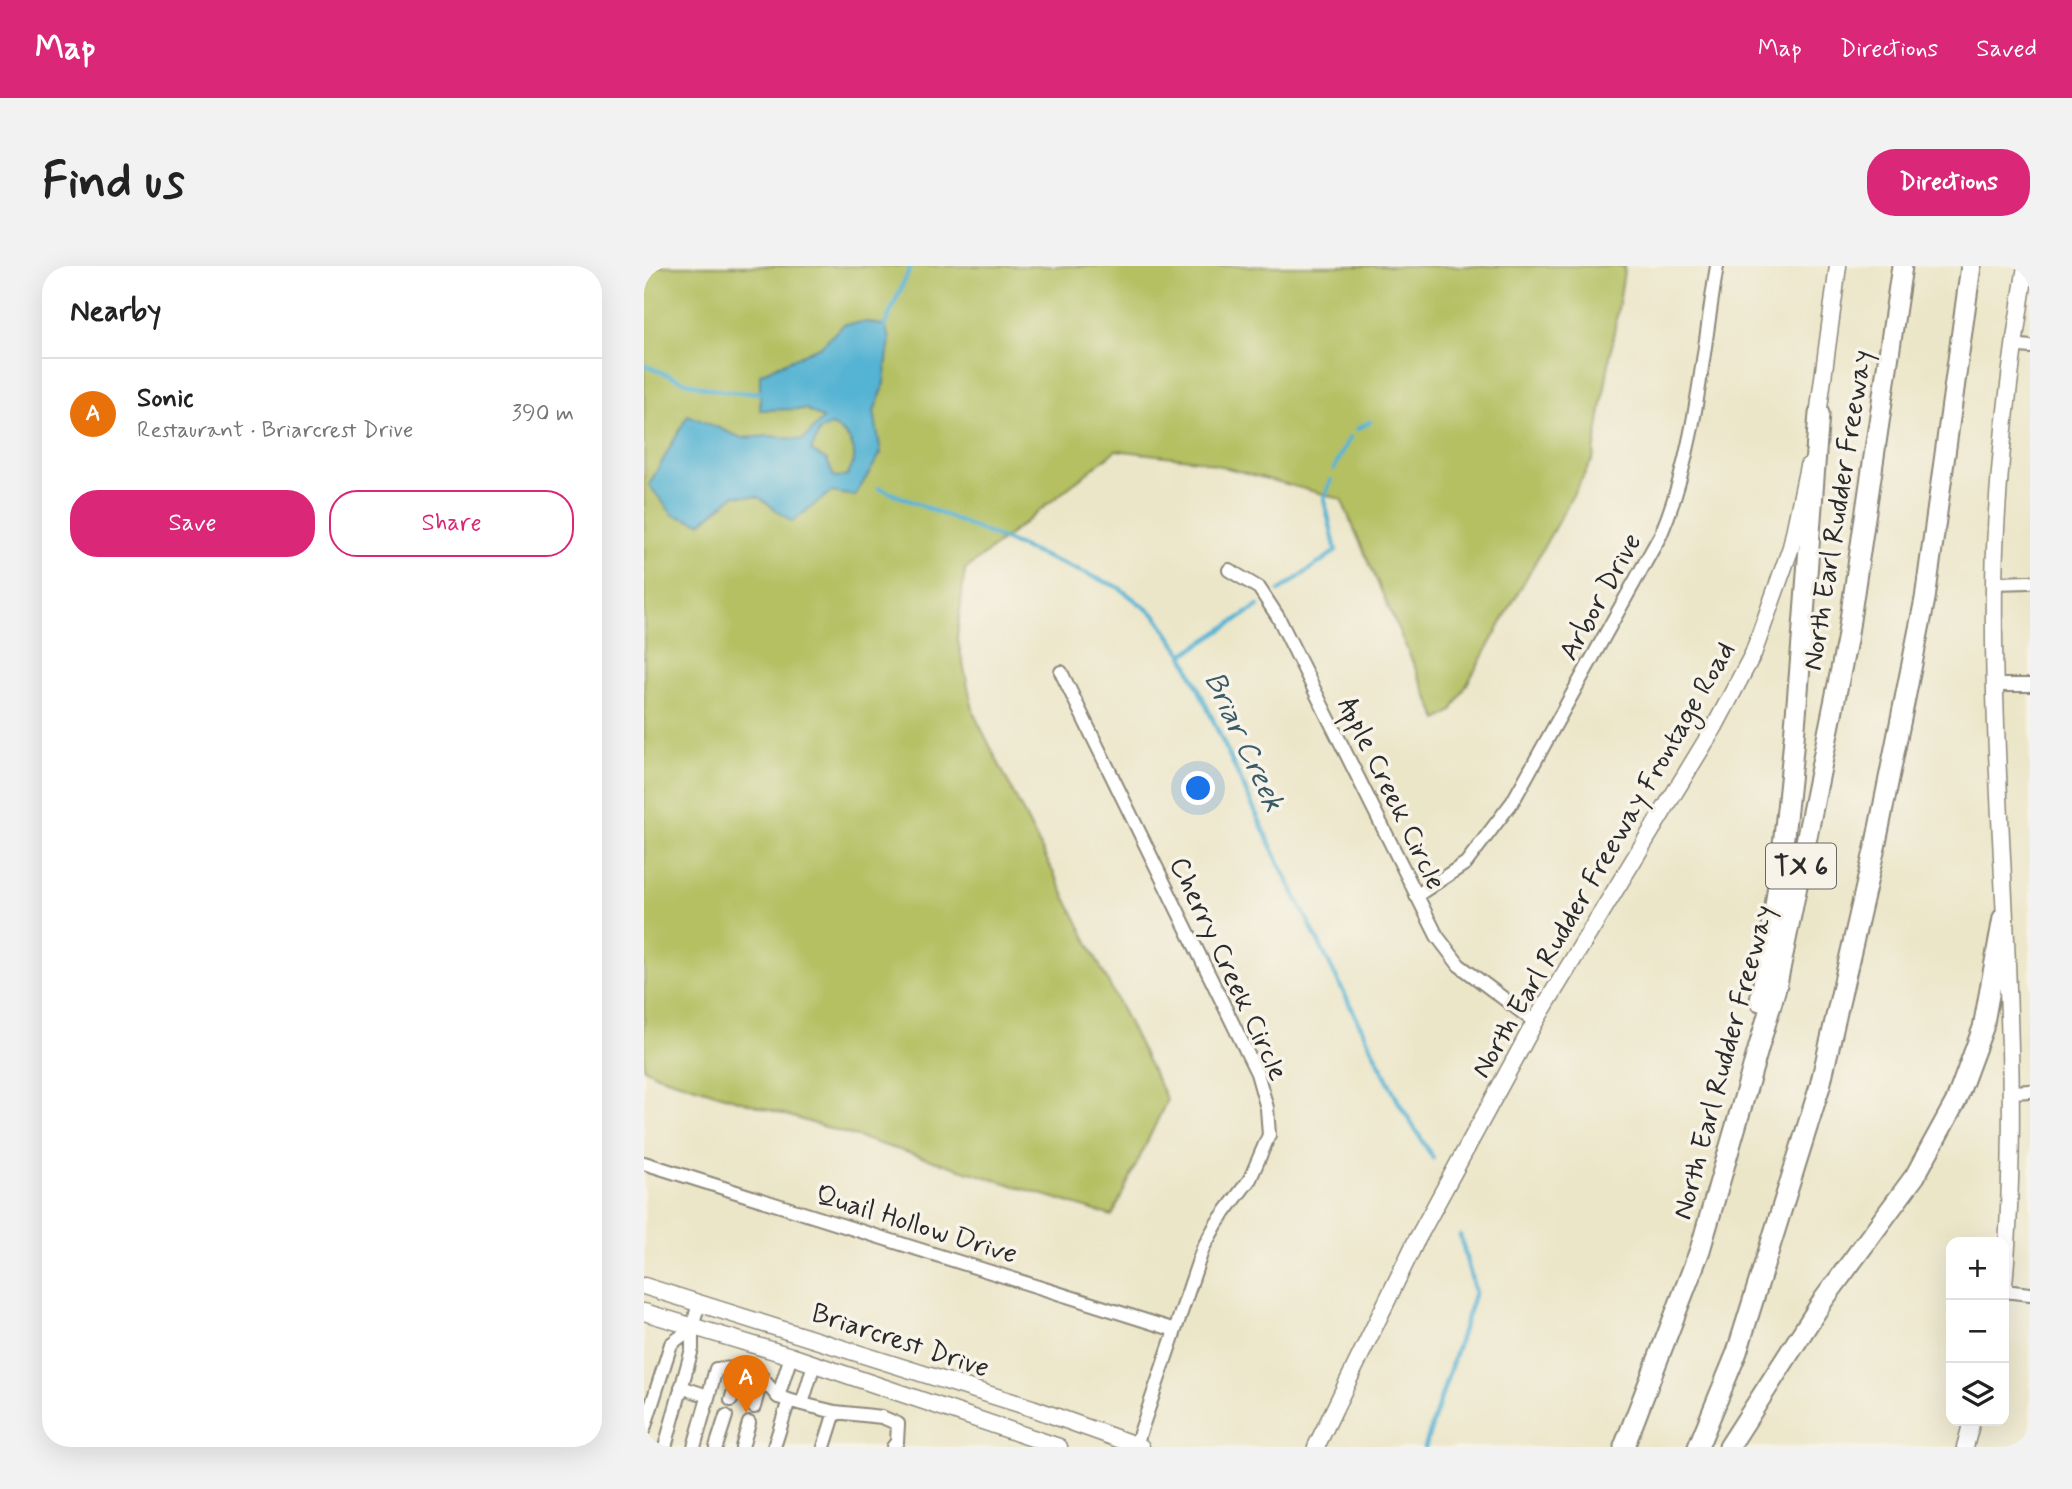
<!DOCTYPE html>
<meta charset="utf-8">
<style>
:root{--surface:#fff;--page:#f2f2f2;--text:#222;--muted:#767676;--line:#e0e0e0;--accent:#db2777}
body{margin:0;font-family:Mynerve,sans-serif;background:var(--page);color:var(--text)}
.controls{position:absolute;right:21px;bottom:21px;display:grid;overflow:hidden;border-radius:14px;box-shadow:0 7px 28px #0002}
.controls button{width:63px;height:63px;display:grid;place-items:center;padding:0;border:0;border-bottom:2px solid var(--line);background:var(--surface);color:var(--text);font:35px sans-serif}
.you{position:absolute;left:555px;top:523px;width:24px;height:24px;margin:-18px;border:5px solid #fff;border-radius:50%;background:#1a73e8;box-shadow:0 0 0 10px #1a73e833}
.badge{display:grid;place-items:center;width:46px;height:46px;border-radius:50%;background:var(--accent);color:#fff;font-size:23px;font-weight:700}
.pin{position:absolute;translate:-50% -58px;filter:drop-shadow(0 2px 4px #0008)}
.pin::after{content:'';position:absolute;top:37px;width:24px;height:21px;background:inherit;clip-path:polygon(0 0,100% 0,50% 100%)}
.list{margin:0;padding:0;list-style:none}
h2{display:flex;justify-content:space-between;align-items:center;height:91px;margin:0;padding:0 28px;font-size:30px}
h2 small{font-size:23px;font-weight:400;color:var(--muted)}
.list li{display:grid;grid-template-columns:46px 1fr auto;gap:21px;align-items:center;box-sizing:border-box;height:112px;padding:0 28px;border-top:2px solid var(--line)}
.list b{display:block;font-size:26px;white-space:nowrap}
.list p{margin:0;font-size:23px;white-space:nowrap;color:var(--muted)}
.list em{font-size:23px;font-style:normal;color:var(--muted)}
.actions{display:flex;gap:14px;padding:21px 28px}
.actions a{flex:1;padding:16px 0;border:2px solid var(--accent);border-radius:28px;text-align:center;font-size:24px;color:var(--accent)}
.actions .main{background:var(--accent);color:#fff}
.icon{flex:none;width:38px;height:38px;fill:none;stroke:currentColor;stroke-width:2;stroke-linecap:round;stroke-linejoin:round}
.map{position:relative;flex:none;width:1386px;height:1181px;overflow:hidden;border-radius:28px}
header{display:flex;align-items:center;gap:42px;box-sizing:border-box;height:98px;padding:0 35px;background:var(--accent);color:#fff}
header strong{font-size:33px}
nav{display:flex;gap:38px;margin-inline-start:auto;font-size:24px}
.intro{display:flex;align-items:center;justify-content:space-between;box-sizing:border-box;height:168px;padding:0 42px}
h1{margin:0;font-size:49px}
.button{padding:18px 32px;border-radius:28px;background:var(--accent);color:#fff;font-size:24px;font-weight:700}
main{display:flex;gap:42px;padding:0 42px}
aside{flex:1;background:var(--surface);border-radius:28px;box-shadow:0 7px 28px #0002}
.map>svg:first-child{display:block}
.green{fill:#b4c062;stroke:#707646;stroke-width:2}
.water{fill:#55b3d3;stroke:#406f7f;stroke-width:2;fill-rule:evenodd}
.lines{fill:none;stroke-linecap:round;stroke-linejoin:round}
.stream{stroke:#55b3d3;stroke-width:4.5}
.minor-casing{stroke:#8c887a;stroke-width:16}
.major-casing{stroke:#8c887a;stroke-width:19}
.highway-casing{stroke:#8c887a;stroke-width:23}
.minor{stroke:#fff;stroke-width:12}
.major{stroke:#fff;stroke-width:16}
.highway{stroke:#fff;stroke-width:19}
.labels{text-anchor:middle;stroke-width:7;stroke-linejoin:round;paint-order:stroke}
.shield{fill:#f7f3e8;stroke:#686764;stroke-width:2}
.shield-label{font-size:26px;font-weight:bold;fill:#2b2b2b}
.street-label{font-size:28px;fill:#2b2b2b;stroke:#f7f3e8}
.water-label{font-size:30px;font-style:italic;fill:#3a5b66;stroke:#f7f3e8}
</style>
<header>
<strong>Map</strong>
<nav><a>Map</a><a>Directions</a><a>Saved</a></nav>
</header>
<div class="intro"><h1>Find us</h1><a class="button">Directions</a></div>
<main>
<aside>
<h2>Nearby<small></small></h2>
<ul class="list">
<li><span class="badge" style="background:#e8710a">A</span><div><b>Sonic</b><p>Restaurant · Briarcrest Drive</p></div><em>390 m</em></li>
</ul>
<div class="actions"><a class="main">Save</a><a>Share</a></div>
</aside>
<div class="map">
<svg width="1386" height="1181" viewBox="0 0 1386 1181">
<rect width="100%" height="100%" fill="#f7f3e8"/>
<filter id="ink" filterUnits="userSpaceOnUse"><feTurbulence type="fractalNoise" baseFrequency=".0143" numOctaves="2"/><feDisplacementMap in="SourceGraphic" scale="14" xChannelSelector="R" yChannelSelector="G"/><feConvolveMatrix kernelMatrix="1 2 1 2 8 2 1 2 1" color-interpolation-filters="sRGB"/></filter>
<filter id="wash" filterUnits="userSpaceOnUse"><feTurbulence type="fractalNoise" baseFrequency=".00686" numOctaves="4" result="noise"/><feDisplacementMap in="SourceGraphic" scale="28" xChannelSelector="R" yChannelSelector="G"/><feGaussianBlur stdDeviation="1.57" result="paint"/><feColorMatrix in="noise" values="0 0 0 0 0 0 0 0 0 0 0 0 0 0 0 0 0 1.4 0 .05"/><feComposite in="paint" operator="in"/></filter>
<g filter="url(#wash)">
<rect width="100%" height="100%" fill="#ece6c9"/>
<!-- green -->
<path class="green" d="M0 0H981L949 193 808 445 794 454 697 233 554 194 472 184 321 304 313 370 330 448 523 834 468 950 13 809 0 802Z"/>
<!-- water -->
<path class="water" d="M224 56 241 60 246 73 239 123 230 145 237 187 211 230 187 226 148 256 115 231 91 229 57 257 29 249 5 219 44 149 98 172 126 170 159 174 179 153 162 143 116 144V108L177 80 200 58ZM187 159C209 169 218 191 202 210L190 211 183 194 167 185 176 164Z"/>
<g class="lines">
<!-- stream -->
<path class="stream" d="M239 63 267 0
M0 99C42 117 73 130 120 126
M713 163 726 156
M690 203 706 171
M235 222 474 321 512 350 539 389 633 593 755 837 789 892
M635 325 692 285 680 233 687 214
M539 389 614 340
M781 1181 831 1026 816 969"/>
</g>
</g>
<g filter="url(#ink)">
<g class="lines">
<defs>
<path id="minor" d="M1369 79 1386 81
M585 304 615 322 634 351 793 670 815 699 891 756
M1350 317 1386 316
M417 406 613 807 623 842 625 869 606 913 573 957 559 982 492 1179
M1352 419H1386
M772 630 822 597 869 535 1017 268C1052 185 1058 89 1073 0
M1368 826 1386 825
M0 897 531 1064
M1360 1025 1386 1028
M147 1090 134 1131 158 1138
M170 1098 158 1138 191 1146 180 1181
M37 1121 64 1130
M87 1134 97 1102
M110 1141 118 1111
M191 1146 238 1151 254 1158 253 1176 249 1181
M0 1163 27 1078 48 1062
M21 1181 48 1083V1062L55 1037
M50 1181 72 1103C106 1100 114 1106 134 1131
M72 1181 82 1150
M98 1181 105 1157
M130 1181 145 1134"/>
<path id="major" d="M1173 157 1194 0
M1360 1019C1381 785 1347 550 1350 316 1352 209 1365 105 1382 0
M0 1020 388 1142 497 1181
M0 1046 147 1090 415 1181
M672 1181 771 977 891 756 1071 460 1109 388 1147 281 1164 200
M1321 1181 1328 1155"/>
<path id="highway" d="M1116 735C1151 542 1159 344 1175 148
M980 1181 1056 984 1133 718 1203 374 1258 0
M1054 1181 1093 1086 1176 820 1232 577 1281 333 1327 0
M1085 1181 1180 1033 1271 910 1312 835 1339 762 1359 652"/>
</defs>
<!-- minor casing -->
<use href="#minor" class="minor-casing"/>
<!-- major casing -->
<use href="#major" class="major-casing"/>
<!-- highway casing -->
<use href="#highway" class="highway-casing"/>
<!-- minor -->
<use href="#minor" class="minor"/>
<!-- major -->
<use href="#major" class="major"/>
<!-- highway -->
<use href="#highway" class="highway"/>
</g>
</g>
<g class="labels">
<!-- shield labels -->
<rect class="shield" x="1122" y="577.5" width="70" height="45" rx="5"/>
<g class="shield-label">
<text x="1157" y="609">TX 6</text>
</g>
<!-- street labels -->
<g class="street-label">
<text transform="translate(1192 244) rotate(-81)" y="10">North Earl Rudder Freeway</text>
<text transform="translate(955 330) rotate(-61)" y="10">Arbor Drive</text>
<text transform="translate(749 527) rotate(64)" y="10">Apple Creek Circle</text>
<text transform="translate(958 593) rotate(-60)" y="10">North Earl Rudder Freeway Frontage Road</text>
<text transform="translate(586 702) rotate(65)" y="10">Cherry Creek Circle</text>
<text transform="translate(1078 796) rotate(-75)" y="10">North Earl Rudder Freeway</text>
<text transform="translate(273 957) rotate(17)" y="10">Quail Hollow Drive</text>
<text transform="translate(257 1073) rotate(18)" y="10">Briarcrest Drive</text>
</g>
<!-- water labels -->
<g class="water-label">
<text transform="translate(601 475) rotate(65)" y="10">Briar Creek</text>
</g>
</g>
</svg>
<div class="controls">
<button>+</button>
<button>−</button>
<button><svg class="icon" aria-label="layers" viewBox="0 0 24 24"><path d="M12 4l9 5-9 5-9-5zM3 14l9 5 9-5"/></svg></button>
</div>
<div class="you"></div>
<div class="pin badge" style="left:102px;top:1147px;background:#e8710a">A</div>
</div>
</main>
